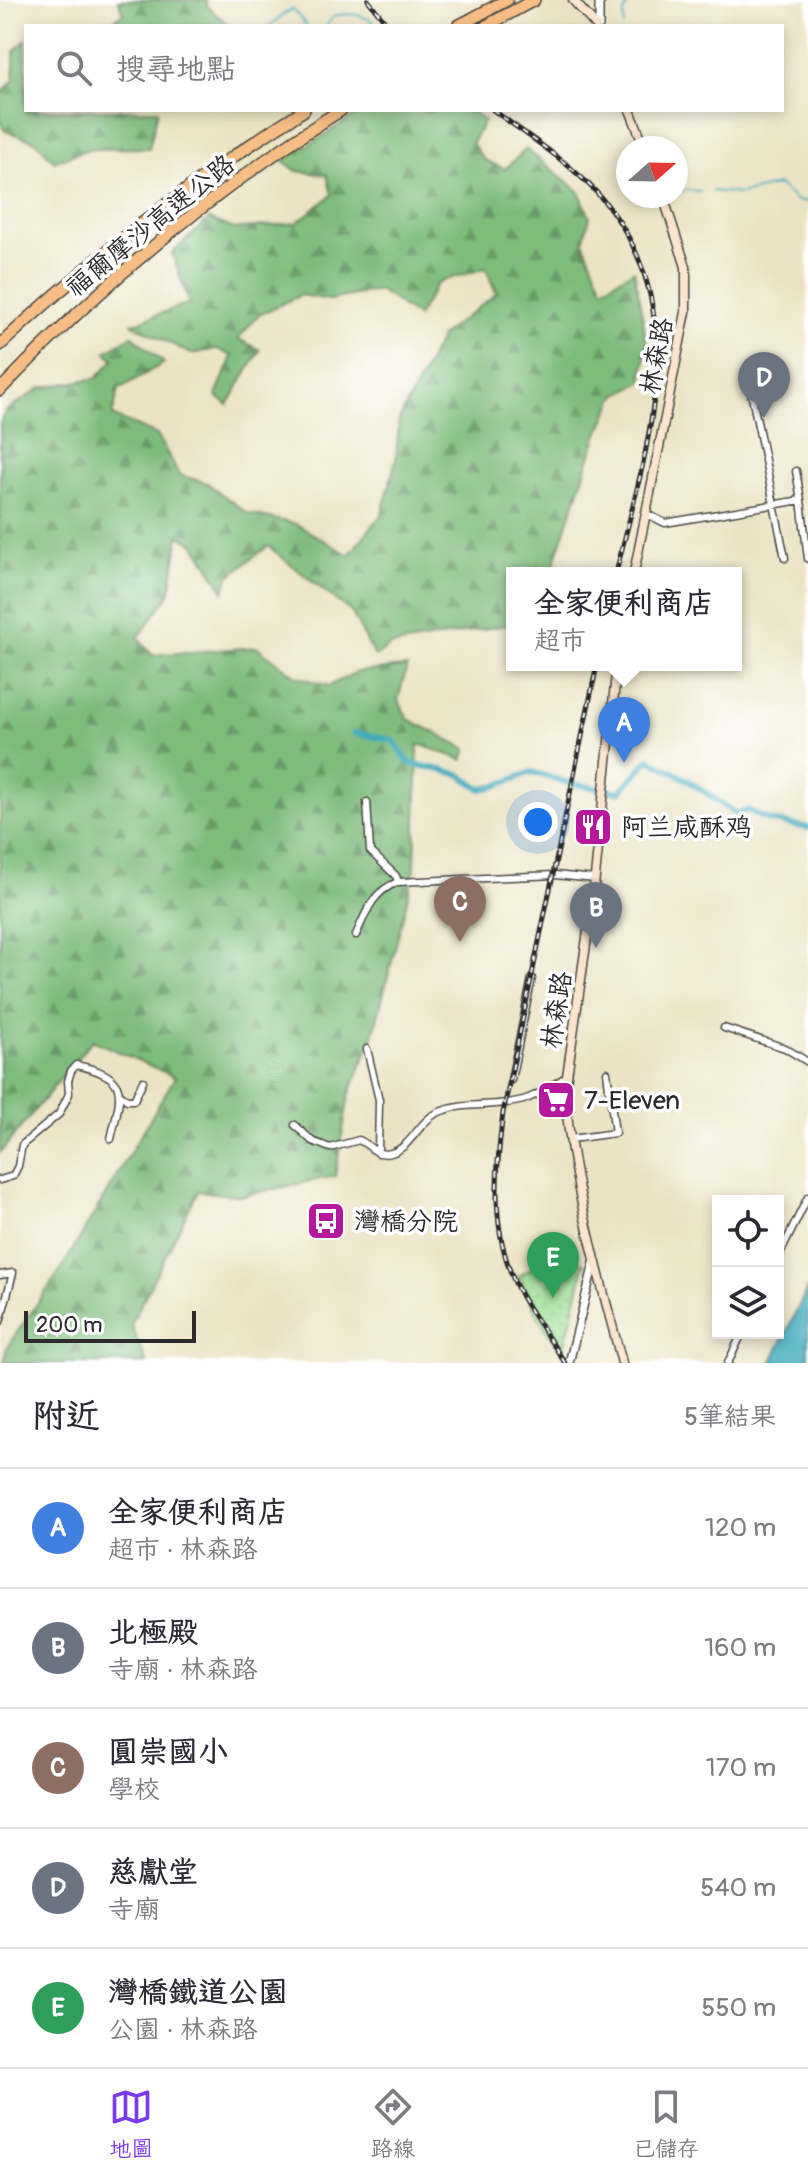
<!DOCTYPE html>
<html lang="zh-TW">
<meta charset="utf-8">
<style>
:root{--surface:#fff;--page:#f2f2f3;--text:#2b2b33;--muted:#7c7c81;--line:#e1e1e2;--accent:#7c3aed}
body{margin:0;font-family:Pangolin,"LXGW WenKai TC",sans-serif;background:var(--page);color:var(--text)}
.controls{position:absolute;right:24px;bottom:24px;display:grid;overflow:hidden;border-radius:0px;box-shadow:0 4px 12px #0003}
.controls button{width:72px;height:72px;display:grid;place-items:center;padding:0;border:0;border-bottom:2px solid var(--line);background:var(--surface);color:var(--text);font:40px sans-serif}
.compass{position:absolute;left:616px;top:136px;width:72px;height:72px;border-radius:50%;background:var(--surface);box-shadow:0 4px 12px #0003;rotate:70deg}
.scale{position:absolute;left:24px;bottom:20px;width:172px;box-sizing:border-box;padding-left:8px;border:4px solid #2b2b2b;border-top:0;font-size:22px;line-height:28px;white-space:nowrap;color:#2b2b2b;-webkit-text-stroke:6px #fff;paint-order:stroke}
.you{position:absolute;left:538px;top:822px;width:28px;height:28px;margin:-20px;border:6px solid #fff;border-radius:50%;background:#1a73e8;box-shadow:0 0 0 12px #1a73e833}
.badge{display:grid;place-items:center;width:52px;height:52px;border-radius:50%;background:var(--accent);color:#fff;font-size:26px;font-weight:700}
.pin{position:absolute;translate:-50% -66px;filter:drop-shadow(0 2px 4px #0008)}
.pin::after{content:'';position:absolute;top:42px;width:28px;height:24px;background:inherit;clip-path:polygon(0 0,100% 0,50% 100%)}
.popup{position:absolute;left:506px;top:567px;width:236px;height:104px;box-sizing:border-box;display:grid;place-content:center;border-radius:0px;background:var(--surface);filter:drop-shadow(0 2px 6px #0005);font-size:26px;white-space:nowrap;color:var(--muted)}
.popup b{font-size:30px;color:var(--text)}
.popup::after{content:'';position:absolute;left:50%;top:100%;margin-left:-16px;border:16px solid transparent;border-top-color:var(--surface)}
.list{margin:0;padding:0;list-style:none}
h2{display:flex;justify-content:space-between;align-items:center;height:104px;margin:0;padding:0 32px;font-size:34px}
h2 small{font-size:26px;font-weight:400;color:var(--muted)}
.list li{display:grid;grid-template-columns:52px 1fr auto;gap:24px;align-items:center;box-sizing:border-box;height:120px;padding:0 32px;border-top:2px solid var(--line)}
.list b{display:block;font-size:30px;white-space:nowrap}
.list p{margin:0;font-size:26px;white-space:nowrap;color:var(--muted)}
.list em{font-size:26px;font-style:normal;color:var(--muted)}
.icon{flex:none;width:44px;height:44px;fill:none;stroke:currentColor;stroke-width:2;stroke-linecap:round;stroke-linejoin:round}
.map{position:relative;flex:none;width:808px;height:1363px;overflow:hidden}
.search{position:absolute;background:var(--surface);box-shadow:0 4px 12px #0003;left:24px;right:24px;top:24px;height:88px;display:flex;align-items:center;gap:20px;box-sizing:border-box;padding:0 28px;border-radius:0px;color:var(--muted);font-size:30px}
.sheet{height:704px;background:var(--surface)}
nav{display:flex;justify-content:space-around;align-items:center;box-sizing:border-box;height:112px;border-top:2px solid var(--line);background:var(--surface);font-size:22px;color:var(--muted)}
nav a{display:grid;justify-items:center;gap:4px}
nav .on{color:var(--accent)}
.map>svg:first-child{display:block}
.grass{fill:url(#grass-dots);stroke:#64845e;stroke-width:2}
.forest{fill:url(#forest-firs);stroke:#547454;stroke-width:2}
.water{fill:#3ca9bc;stroke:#346a74;stroke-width:2}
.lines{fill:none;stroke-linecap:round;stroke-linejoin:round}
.stream{stroke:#3ca9bc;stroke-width:2}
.canal{stroke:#3ca9bc;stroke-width:6}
.minor-casing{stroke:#484742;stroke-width:9}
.tertiary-casing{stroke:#484742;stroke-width:10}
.secondary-casing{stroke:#484742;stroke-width:11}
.motorway-casing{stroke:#484742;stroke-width:14}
.minor{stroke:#fff;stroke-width:6}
.tertiary{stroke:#fff;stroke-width:7}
.secondary{stroke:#fbe5cf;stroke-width:8}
.motorway{stroke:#f6be86;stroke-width:11}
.rail-casing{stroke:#2b2b2b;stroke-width:5}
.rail{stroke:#fff;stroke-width:2;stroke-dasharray:6;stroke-linecap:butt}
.labels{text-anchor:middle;stroke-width:7;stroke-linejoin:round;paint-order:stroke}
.street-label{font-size:26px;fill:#2b2b2b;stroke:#fff}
.poi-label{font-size:26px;fill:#2b2b2b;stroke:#fff;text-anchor:start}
</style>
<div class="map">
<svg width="808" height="1363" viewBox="0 0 808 1363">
<defs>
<pattern id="grass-dots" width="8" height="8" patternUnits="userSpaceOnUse" patternTransform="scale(2)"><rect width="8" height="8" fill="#9ddd92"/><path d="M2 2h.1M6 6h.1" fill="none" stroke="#87be7e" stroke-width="1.8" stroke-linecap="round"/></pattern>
<pattern id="forest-firs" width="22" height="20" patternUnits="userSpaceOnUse" patternTransform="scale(2)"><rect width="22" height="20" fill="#7ebc7c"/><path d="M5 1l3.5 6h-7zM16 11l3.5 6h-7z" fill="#679966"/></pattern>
</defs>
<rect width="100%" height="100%" fill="#fff"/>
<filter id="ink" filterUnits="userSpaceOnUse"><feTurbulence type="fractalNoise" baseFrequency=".0125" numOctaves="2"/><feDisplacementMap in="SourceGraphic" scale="16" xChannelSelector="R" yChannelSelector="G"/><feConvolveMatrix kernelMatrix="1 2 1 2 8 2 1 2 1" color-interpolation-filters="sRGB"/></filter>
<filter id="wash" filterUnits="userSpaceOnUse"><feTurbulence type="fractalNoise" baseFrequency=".006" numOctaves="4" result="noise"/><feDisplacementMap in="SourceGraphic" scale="32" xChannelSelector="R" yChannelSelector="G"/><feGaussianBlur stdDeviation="1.8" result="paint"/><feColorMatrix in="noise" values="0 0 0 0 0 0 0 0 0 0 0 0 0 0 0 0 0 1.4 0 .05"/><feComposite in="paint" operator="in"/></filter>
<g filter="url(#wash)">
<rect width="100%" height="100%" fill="#ebe4c4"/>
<!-- grass -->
<path class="grass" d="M546 1260 585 1263 563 1352 540 1320 519 1276Z"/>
<!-- forest -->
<path class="forest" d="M118 0H206L207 6 230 26H107L123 13Z
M26 40V110H158L149 148 89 149 54 161 36 141 5 131 0 122V95L14 79V51Z
M364 110H471L484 121 472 143 484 160 505 169 526 149 579 191 590 217 583 241 603 288 634 270 647 344 642 382 616 395 597 436 551 573H512V624L390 646 375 657 352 613 268 546 228 577 224 591 194 543 179 535 170 593 138 638 152 655 257 647 296 676 329 686 357 672 407 667 398 700 408 719 467 749 463 760 418 744 415 868 373 1036 349 1095 335 1176 242 1196 198 1191 131 1324 147 1363H4L7 1347 62 1268 175 1077 92 1040 0 1153V423L6 411 41 388 97 378 114 359 106 352 132 335 164 363 119 389 112 416 157 435 179 475 207 483 247 513 296 524 349 555 382 514 396 459 399 420 442 335 496 294 486 268 438 282 417 317 379 290 330 300 301 295 258 315 238 339 260 350 228 405 216 396 232 356 217 349 191 354 132 324 189 303 172 253 209 219 234 229 296 223 332 195 327 175 297 171 283 161Z"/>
<!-- water -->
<path class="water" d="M808 1287V1363H771Z"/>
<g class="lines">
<!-- stream -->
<path class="stream" d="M269 26C278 21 283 13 292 9L307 26
M326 26 334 16C352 12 364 14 378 26
M624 26V14L630 0
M676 190 700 191
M712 191 741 194 778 185 797 201 808 202"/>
<!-- canal -->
<path class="canal" d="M354 733 393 740 409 763 459 774 481 789 496 786 532 772 569 783 620 792 649 759 686 779 736 814 748 810 767 820 808 828"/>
</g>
</g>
<g filter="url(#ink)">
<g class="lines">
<defs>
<path id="minor" d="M749 382 785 558
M796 471 801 500
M645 513 665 523 801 500 808 559
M367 802 370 851 396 876 398 882
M356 935C366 912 373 891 398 882L555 875 595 879
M724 1028 785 1048 808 1062
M367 1049 379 1100 378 1153
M511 1080 532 978
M120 1094 127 1100H134L143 1081
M295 1125 312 1141 330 1148 359 1140C370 1145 376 1157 391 1153 412 1147 418 1122 437 1113 464 1101 495 1108 523 1100 538 1096 552 1085 566 1077
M571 1139 615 1133 607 1072
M0 1180 13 1176 18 1166 22 1145 59 1114 69 1094 68 1081 71 1071 76 1065C132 1077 121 1093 111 1139
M778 1258 808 1197
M0 1275 13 1273 0 1322
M728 1363 742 1333"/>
<path id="tertiary" d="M599 26V4L602 0
M569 1363 594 1263"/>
<path id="secondary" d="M573 0 596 26
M630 110 645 148
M634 573 686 312V267L663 196
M617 665 593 896 565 1090C571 1181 599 1274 622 1363"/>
<path id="motorway" d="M458 26 507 0
M486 26 534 0
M0 345C94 257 195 178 304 110
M0 390C103 282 214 190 341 110"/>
</defs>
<!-- minor casing -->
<use href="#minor" class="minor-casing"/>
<!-- tertiary casing -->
<use href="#tertiary" class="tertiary-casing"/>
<!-- secondary casing -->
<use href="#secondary" class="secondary-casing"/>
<!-- motorway casing -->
<use href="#motorway" class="motorway-casing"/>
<!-- minor -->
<use href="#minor" class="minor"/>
<!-- tertiary -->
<use href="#tertiary" class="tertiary"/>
<!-- secondary -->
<use href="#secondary" class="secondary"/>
<!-- motorway -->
<use href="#motorway" class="motorway"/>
<defs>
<path id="rail" d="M368 0 389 26
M493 110C528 136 568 161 598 194 697 305 647 446 616 573
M565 1363C551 1340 534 1318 521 1295 490 1238 495 1175 503 1113L597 665"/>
</defs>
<!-- rail casing -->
<use href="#rail" class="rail-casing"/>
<!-- rail -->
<use href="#rail" class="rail"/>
</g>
</g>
<!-- icons -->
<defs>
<symbol id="restaurant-square" viewBox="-11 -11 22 22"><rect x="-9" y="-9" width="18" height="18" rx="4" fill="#b5179e" stroke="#fff"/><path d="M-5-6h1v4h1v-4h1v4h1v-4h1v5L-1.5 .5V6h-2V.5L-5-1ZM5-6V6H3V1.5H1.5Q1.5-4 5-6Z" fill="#fff"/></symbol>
<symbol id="supermarket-square" viewBox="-11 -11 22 22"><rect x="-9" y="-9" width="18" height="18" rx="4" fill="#b5179e" stroke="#fff"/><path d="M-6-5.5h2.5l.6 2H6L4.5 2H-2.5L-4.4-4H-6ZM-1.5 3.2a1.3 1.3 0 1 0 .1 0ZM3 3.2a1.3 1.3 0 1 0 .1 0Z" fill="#fff"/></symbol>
<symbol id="bus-square" viewBox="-11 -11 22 22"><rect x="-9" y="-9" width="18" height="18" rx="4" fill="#b5179e" stroke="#fff"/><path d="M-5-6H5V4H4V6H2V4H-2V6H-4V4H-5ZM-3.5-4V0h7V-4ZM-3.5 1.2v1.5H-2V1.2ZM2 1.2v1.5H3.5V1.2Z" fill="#fff"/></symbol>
</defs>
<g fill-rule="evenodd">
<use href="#restaurant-square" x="571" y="805" width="44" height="44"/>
<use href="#supermarket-square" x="534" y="1078" width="44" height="44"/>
<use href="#bus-square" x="304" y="1199" width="44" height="44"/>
</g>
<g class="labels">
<!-- street labels -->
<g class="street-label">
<text transform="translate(150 225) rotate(-39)" y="9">福爾摩沙高速公路</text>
<text transform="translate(656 356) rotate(-79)" y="9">林森路</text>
<text transform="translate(556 1010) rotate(-81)" y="9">林森路</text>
</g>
<!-- poi labels -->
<g class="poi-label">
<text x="621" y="836">阿兰咸酥鸡</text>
<text x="584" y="1109">7-Eleven</text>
<text x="354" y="1230">灣橋分院</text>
</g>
</g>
</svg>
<div class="controls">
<button><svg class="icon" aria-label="locate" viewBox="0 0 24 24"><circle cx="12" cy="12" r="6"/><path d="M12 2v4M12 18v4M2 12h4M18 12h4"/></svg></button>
<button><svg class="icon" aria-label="layers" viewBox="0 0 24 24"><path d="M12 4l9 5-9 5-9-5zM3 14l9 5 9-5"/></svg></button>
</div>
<svg class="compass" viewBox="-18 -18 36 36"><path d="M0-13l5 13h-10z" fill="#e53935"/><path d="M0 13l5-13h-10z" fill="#7c7c81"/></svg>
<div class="scale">200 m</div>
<div class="you"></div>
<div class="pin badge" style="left:624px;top:763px;background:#3f7fe0">A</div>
<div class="popup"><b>全家便利商店</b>超市</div>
<div class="pin badge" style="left:596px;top:948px;background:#6b7280">B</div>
<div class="pin badge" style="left:460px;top:942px;background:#8d6e63">C</div>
<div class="pin badge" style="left:764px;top:418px;background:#6b7280">D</div>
<div class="pin badge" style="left:553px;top:1298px;background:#2e9e5b">E</div>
<div class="search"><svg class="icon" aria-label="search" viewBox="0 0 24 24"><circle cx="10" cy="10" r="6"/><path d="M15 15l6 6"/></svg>搜尋地點</div>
</div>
<section class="sheet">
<h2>附近<small>5筆結果</small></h2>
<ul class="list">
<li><span class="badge" style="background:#3f7fe0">A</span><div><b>全家便利商店</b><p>超市 · 林森路</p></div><em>120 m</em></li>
<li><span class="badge" style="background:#6b7280">B</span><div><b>北極殿</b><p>寺廟 · 林森路</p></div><em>160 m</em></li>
<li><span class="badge" style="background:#8d6e63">C</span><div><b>圓崇國小</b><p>學校</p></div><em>170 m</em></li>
<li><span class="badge" style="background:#6b7280">D</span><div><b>慈獻堂</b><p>寺廟</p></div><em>540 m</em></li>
<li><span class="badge" style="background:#2e9e5b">E</span><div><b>灣橋鐵道公園</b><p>公園 · 林森路</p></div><em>550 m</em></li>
</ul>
</section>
<nav>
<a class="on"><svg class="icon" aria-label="map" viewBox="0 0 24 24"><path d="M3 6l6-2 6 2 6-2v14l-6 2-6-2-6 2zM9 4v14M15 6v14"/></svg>地圖</a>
<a><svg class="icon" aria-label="directions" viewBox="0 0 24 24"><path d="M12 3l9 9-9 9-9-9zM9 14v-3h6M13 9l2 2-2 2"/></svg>路線</a>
<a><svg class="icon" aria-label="saved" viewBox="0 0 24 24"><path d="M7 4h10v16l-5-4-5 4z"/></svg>已儲存</a>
</nav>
